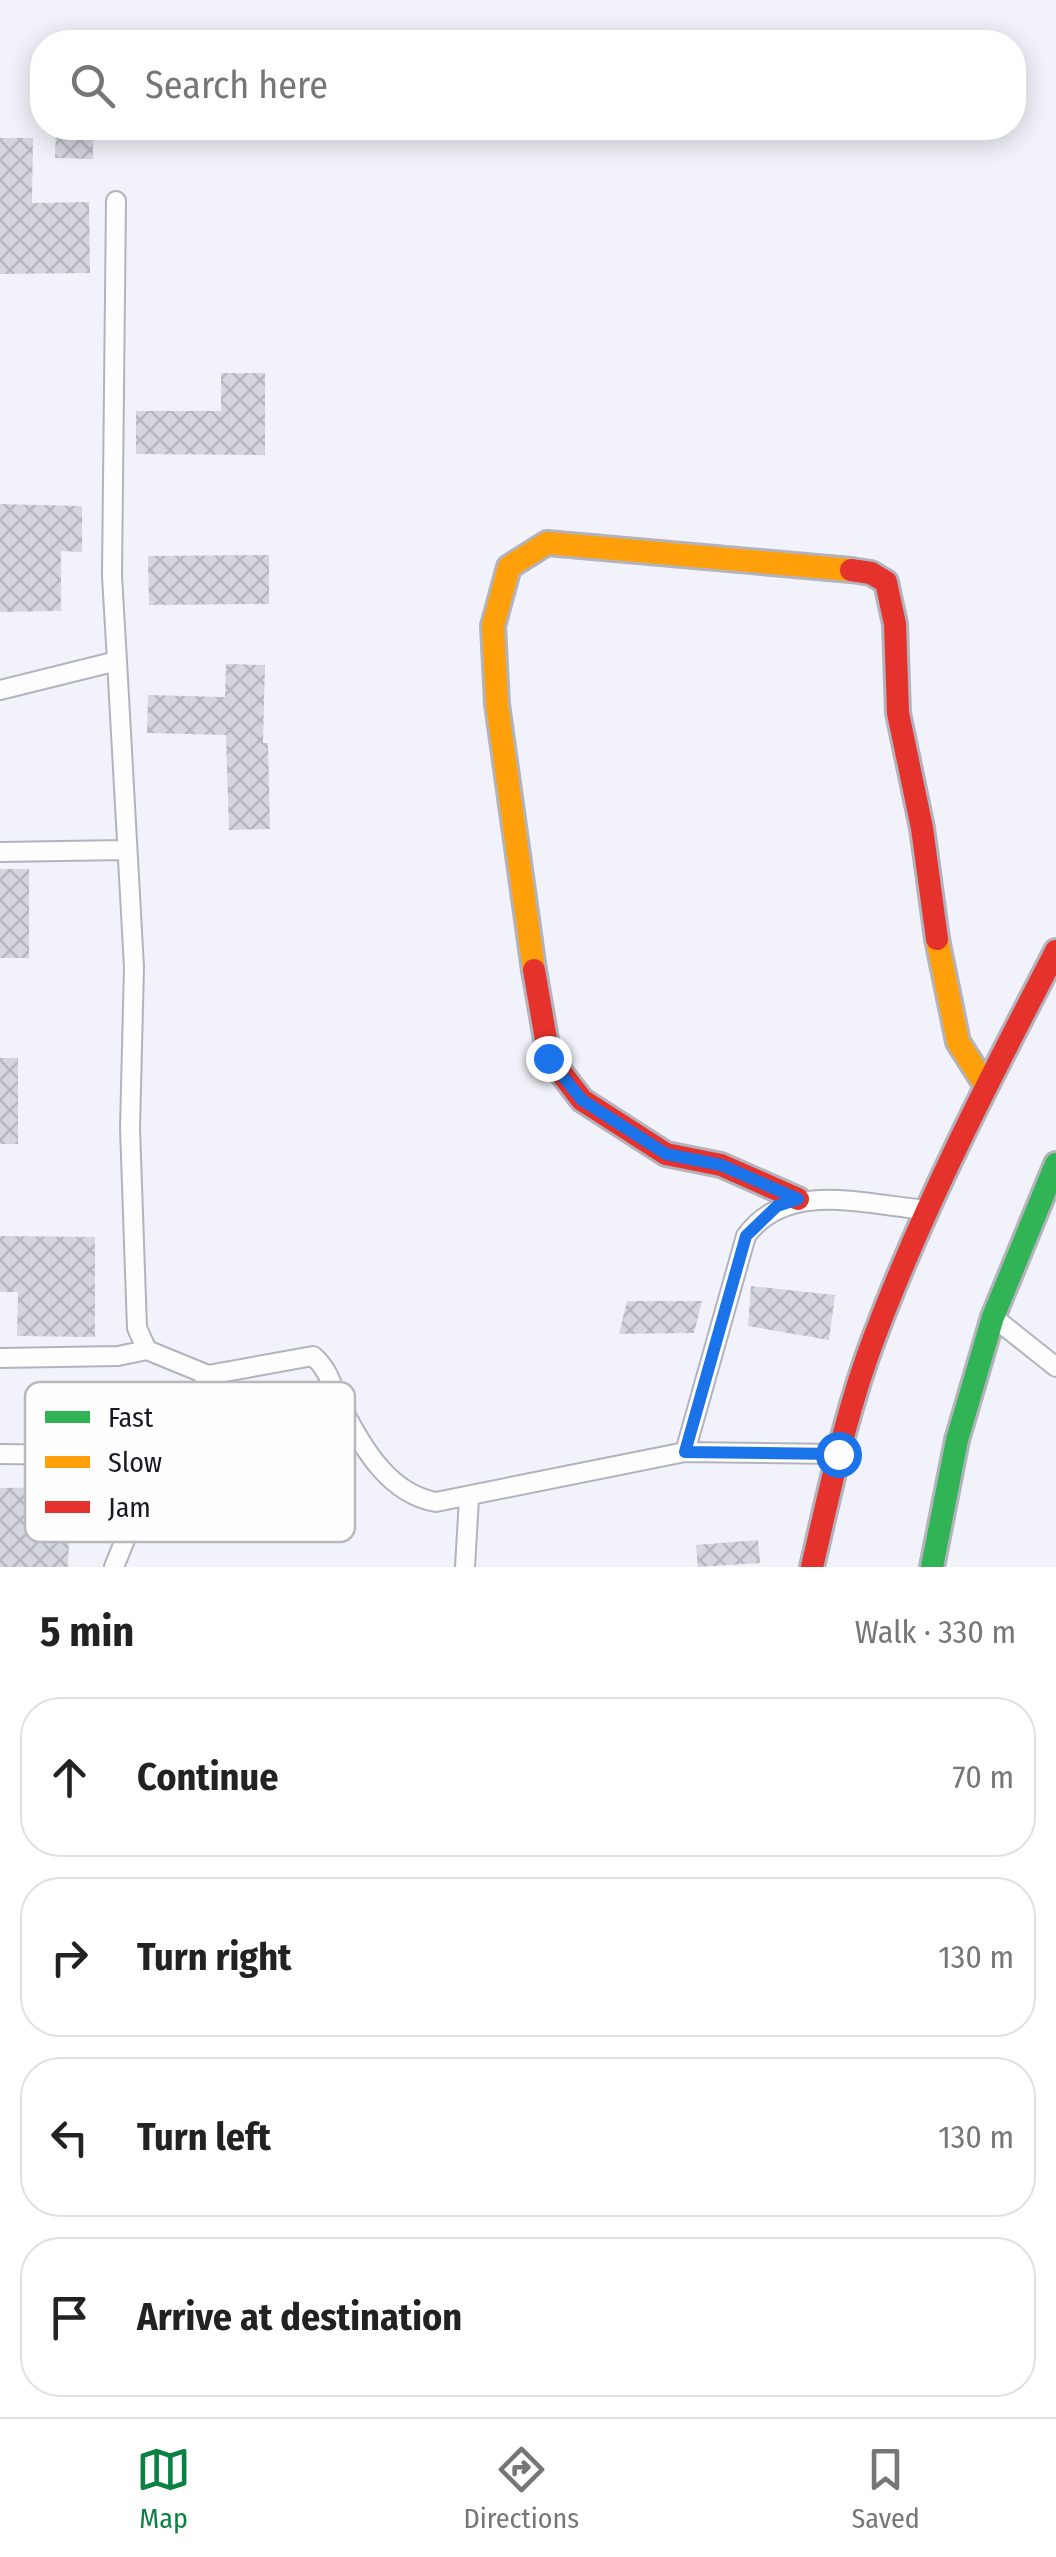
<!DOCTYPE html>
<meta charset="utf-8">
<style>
:root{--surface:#fff;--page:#f2f2f2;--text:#222;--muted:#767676;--line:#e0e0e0;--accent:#0b8043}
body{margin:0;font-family:"Fira Sans Condensed",sans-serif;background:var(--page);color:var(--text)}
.stop{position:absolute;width:30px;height:30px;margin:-22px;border:8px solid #1a73e8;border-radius:50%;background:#fff}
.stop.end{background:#1a73e8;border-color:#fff;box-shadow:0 2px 10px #0008}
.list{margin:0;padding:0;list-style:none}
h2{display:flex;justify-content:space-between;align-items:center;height:130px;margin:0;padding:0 40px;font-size:42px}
h2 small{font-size:32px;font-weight:400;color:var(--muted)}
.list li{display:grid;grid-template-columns:65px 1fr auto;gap:30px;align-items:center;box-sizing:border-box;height:160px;margin:0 20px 20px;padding:0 20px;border:2px solid var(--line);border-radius:40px}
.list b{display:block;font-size:38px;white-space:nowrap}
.list em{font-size:32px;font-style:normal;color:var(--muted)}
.icon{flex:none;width:55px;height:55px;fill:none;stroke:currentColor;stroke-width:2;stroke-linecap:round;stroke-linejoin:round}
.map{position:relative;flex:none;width:1056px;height:1567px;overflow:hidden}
.search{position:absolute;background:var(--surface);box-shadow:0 5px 25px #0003;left:30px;right:30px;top:30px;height:110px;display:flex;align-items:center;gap:25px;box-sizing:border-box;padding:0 35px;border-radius:40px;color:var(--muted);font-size:38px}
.sheet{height:850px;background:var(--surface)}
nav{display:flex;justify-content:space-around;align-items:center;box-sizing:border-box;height:140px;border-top:2px solid var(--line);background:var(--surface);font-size:28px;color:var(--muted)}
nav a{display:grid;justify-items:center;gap:5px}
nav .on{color:var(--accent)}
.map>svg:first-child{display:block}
.building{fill:url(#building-cross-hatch)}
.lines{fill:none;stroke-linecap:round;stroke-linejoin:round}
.street-casing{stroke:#b2b3bc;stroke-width:22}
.fast-casing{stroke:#b2b3bc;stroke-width:28}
.slow-casing{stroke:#b2b3bc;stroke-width:28}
.jam-casing{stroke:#b2b3bc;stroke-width:28}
.street{stroke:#fdfdfe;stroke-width:18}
.fast{stroke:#30b455;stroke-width:22}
.slow{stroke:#ff9f0a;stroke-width:22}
.jam{stroke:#e5322d;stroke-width:22}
.route{stroke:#1a73e8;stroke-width:12}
.key{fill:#fefefe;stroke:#b9b9bd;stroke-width:2.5}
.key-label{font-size:28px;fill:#181925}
</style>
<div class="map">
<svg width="1056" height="1567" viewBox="0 0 1056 1567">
<defs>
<pattern id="building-cross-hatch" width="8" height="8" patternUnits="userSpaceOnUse" patternTransform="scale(2.5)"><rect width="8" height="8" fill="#d4d5df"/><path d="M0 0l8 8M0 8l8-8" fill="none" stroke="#b5b6bf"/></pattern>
</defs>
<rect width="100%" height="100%" fill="#f2f3fa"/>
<!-- building -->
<path class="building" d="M56 128H93V159L55 158Z
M0 138H33L32 203 89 202 90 273 0 274Z
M221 373H265V455L136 454V411H221Z
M0 504 82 506V552L61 551V611L0 612Z
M269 555V604L149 605 148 556Z
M226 664 265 665 263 743H268L270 829 229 830 226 735 147 733 148 695 225 697Z
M0 869H29V958H0Z
M0 1058H18V1144H0Z
M0 1236 95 1237V1337L17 1336 18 1292H0Z
M751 1286 835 1295 829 1340 748 1326Z
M627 1301H702L694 1333 619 1334Z
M71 1487 68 1567H0V1488Z
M758 1540 760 1563 698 1567 696 1545Z"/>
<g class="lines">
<defs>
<path id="street" d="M117 661 134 967 130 1128 137 1328 147 1350 208 1375 313 1356C331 1371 332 1390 343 1410 364 1450 390 1494 436 1502L685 1452 838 1454
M0 690 117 661 112 576 116 201
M0 852 124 850
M993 1317 1056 1367
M0 1358 118 1356 147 1350
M685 1452 746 1236C787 1179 866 1205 927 1210
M0 1454 159 1456
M114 1567 159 1456 183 1428 208 1375
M465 1567 469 1498"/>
<path id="fast" d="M932 1567 957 1440 993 1317 1056 1164"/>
<path id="slow" d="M937 939 958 1042 986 1086
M534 970 497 704 493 626 509 567 547 543 851 570"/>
<path id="jam" d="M851 570 871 573 886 582 895 624 898 713 922 828 937 939
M534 970 549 1057 582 1100 666 1154 721 1165 798 1199
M812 1567C830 1490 846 1412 874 1338 924 1205 990 1078 1056 951"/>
</defs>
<!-- street casing -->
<use href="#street" class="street-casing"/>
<!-- fast casing -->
<use href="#fast" class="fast-casing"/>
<!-- slow casing -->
<use href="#slow" class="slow-casing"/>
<!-- jam casing -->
<use href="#jam" class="jam-casing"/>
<!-- street -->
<use href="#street" class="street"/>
<!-- fast -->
<use href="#fast" class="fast"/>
<!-- slow -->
<use href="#slow" class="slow"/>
<!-- jam -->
<use href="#jam" class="jam"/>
</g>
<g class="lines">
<!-- route -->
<path class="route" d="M548 1058 582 1100 666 1154 721 1165 798 1199 777 1206 746 1236 685 1452 838 1454"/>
</g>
<!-- legend -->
<rect x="25" y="1382" width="330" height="160" rx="15" class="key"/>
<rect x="45" y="1411" width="45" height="12" fill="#30b455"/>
<rect x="45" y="1456" width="45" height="12" fill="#ff9f0a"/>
<rect x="45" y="1501" width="45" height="12" fill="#e5322d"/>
<g class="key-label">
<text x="108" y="1427">Fast</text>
<text x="108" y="1472">Slow</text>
<text x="108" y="1517">Jam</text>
</g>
</svg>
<div class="stop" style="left:838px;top:1454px"></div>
<div class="stop end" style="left:548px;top:1058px"></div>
<div class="search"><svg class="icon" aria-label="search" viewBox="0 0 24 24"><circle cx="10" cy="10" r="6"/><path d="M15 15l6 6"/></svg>Search here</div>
</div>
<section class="sheet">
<h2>5 min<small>Walk · 330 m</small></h2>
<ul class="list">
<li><svg class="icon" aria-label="ahead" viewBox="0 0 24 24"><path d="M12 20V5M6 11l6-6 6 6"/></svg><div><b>Continue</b></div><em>70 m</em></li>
<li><svg class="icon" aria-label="right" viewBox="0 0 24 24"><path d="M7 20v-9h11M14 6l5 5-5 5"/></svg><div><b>Turn right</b></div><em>130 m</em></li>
<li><svg class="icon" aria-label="left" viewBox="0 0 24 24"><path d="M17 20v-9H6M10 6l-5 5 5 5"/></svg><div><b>Turn left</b></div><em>130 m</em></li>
<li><svg class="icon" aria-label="arrive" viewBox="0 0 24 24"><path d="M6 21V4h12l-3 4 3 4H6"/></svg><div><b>Arrive at destination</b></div></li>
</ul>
</section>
<nav>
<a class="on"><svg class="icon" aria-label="map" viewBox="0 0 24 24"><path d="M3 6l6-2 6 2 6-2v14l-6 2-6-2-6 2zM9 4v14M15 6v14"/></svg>Map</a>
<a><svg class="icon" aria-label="directions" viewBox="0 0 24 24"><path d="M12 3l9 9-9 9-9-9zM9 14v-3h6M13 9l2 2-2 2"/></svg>Directions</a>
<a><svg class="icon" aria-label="saved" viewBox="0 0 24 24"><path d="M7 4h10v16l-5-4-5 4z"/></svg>Saved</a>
</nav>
